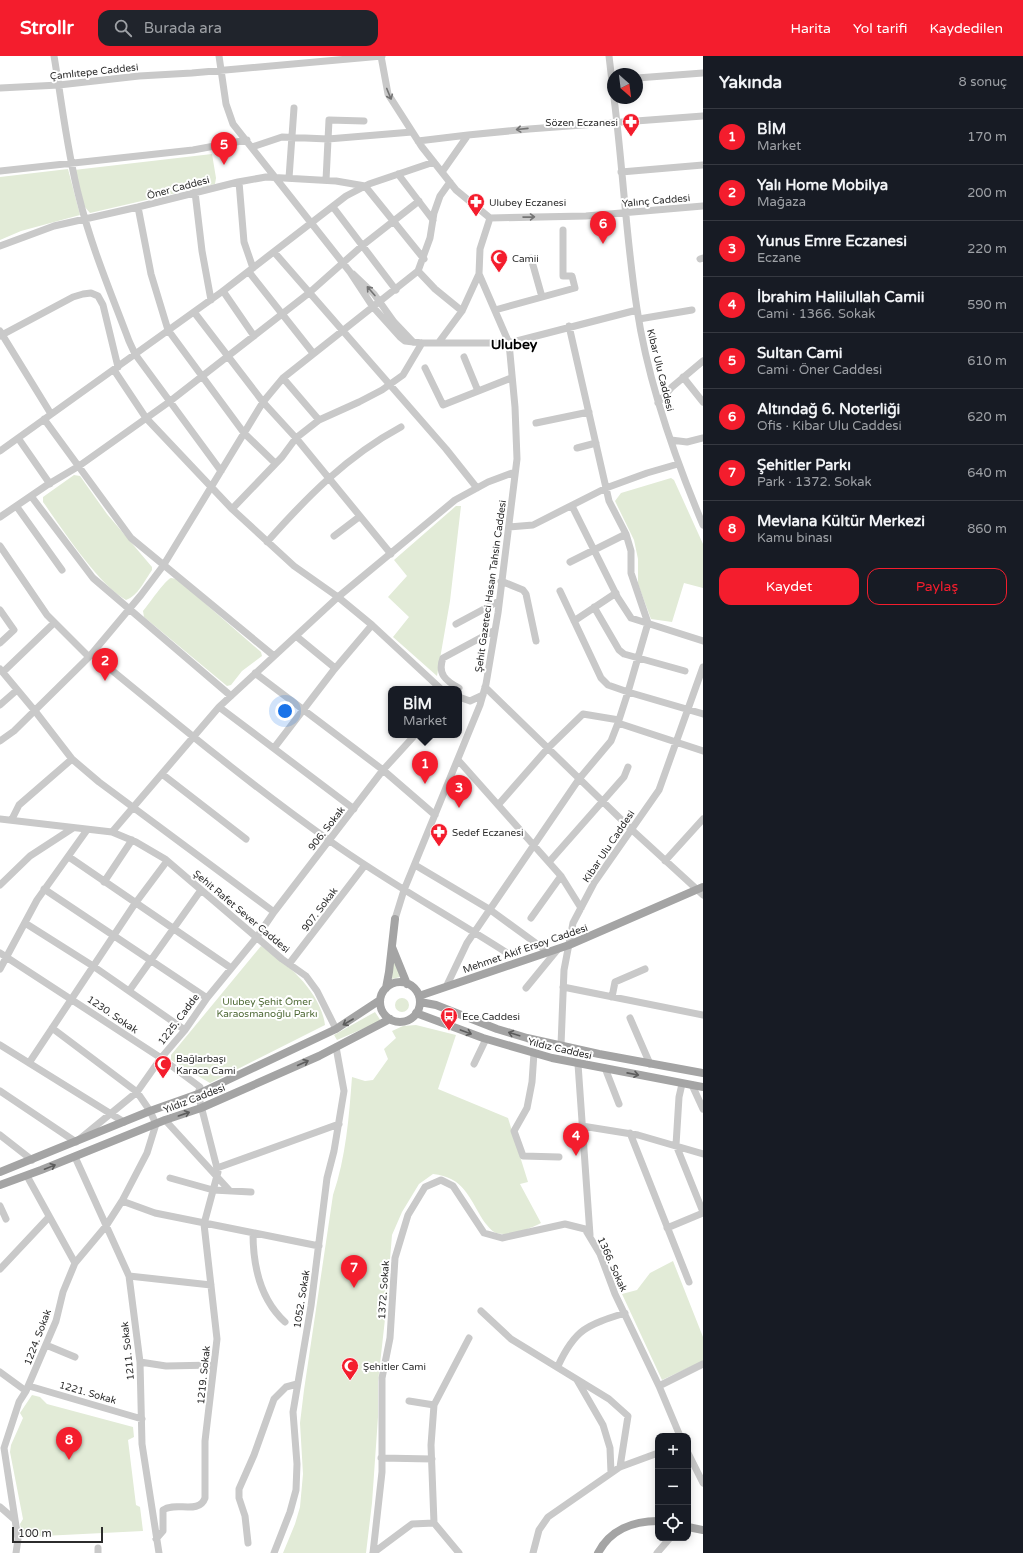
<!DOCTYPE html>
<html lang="tr">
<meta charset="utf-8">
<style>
:root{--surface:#171b24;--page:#20242c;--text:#f1f3f6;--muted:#9ea1a6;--line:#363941;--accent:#f41d2d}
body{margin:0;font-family:"Varela Round",sans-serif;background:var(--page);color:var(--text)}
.controls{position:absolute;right:12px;bottom:12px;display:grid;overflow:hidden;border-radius:8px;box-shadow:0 2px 10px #0003}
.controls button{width:36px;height:36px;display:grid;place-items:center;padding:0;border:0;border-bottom:1px solid var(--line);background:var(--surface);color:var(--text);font:20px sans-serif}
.compass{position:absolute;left:607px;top:12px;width:36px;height:36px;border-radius:50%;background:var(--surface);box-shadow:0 2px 10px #0003;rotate:152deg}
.scale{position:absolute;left:12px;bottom:10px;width:91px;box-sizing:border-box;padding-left:4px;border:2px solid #2c2c2c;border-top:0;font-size:11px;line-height:14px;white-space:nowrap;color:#2c2c2c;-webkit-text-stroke:3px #fff;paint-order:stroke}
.you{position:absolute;left:285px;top:655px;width:14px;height:14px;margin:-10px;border:3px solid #fff;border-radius:50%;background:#1a73e8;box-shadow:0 0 0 6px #1a73e833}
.badge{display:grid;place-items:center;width:26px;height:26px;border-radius:50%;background:var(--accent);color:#fff;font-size:13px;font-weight:700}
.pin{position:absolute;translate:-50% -33px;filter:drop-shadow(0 1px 2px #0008)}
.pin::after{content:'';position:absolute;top:21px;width:14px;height:12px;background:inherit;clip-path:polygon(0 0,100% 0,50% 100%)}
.popup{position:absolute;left:388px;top:630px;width:74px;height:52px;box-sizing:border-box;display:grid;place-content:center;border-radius:8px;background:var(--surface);filter:drop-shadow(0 1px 3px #0005);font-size:13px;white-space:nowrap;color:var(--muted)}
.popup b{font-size:15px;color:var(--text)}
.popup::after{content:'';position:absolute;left:50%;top:100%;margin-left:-8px;border:8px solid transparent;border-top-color:var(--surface)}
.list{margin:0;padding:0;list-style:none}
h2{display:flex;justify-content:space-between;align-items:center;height:52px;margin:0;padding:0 16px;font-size:17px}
h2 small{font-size:13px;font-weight:400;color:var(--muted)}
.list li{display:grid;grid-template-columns:26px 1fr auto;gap:12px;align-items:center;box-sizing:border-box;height:56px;padding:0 16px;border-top:1px solid var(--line)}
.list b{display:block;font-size:15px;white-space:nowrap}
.list p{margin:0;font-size:13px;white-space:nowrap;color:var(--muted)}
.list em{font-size:13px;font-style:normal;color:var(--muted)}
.actions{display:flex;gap:8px;padding:12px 16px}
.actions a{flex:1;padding:9px 0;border:1px solid var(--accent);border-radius:12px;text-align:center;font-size:14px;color:var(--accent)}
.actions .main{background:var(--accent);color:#fff}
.icon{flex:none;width:22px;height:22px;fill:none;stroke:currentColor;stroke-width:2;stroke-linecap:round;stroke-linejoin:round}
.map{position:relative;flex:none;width:703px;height:1497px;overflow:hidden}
header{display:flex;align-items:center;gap:24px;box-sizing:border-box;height:56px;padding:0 20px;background:var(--accent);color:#fff}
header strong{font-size:19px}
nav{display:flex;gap:22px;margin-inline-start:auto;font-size:14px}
.search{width:280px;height:36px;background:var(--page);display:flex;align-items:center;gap:10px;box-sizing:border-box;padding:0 14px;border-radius:12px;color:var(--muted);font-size:15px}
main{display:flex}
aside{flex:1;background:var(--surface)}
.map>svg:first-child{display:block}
.green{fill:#e2ebd7}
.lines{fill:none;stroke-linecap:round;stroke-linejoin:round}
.minor{stroke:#c9c9c9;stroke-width:7}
.major{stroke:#a4a4a4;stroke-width:8}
.oneway{stroke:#737373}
.oneway2{stroke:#5c5c5c}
.labels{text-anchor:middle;stroke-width:4;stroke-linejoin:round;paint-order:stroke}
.street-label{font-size:10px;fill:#2c2c2c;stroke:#fff}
.poi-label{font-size:10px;fill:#2c2c2c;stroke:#fff;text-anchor:start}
.park-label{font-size:10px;fill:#4f6a36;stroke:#fff}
.district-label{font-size:14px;font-weight:bold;fill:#000;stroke:#fff}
</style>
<header>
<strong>Strollr</strong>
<div class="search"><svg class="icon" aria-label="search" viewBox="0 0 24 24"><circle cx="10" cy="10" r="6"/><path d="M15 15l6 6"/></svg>Burada ara</div>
<nav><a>Harita</a><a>Yol tarifi</a><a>Kaydedilen</a></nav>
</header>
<main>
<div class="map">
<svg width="703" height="1497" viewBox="0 0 703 1497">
<rect width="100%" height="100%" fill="#fff"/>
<!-- green -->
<path class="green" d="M212 98 216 122 215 128 90 157 84 150 74 114Z
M68 113 80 159 21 175 0 184V121Z
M74 419 80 420 107 458 152 511V514C145 524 138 540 126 544 98 528 63 474 43 446V441Z
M671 422 674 424 703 488V532L684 527 672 566 651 563 638 528V503L634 484 615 445 621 437Z
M456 450H461L450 545 437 620 393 581 409 561 388 541 407 520 394 504Z
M171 522 177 523 261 596 262 600 242 615 231 629 227 630 144 561 143 555C149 548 165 524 171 522Z
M261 890C288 907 321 937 325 969L210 1027 171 1004V999Z
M393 900 400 921 392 923Z
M395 949a7 7 0 1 1 14 0a7 7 0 1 1-14 0Z
M375 956 381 965 337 984 334 979Z
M416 969 456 979 438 1033 508 1062 528 1126 520 1128 541 1167C529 1173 509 1181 496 1177 491 1175 486 1168 483 1164 469 1141 463 1121 433 1118L419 1128 402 1156 392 1179 385 1263 378 1326V1361L372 1447 366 1497H283L295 1468 300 1451 303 1418 300 1367 304 1334 333 1139C346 1101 349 1061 352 1021L365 1025 373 1024 388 1003 384 993 396 982 392 975 403 970Z
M673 1205 703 1281V1305L662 1324 622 1238 637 1234 650 1217Z
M32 1339 40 1341 47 1348 133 1371 134 1381 128 1384 136 1449 140 1451 143 1475 23 1481 20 1468 23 1463 10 1396 11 1389 23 1362 20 1357Z"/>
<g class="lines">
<!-- minor -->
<path class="minor" d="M54 0C62 47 67 95 79 141 91 190 111 237 129 285L135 298 221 415
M219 0 226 48 233 68 350 216 373 251 400 281 405 285 422 287H509L479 218 480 193 490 162
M381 0 388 38 422 91 456 134 490 162
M609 0 613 34
M637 22 703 17
M0 32 59 29 139 20 192 17 382 0
M614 42C623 112 626 183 637 253 648 327 674 400 703 469
M418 85 468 79
M252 91 282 81 328 83 412 76
M0 115 193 94 247 84
M442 116 468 79 529 73 703 60
M621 116 703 109
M398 118 433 164
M289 122 294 52
M326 124 329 64 364 65
M239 126 244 186 253 212
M195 136 202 195 211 244
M138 151 151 218 168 274 244 377 275 407
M333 151 396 234
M490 162 586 160 703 150
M0 190 54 170 138 151 238 126 266 121 336 125 365 130 424 203
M274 196 446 393 477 432
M531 202 542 241
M700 203 703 202
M418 215 435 233 462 255
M249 216 313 297
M353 218 374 238 394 266 413 286
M223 235 254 280
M495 254 575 232 572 220H563V174
M194 256 263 346 296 382 391 498
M639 263 692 254
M0 275 51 358
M0 280 73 241 83 238 91 237 98 240 103 249 118 311
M439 286 462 255 479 218
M464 301 478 335
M425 312 443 349 511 322
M114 314 146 362 232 453 294 510 338 541 372 569 441 633
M683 321 703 346
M283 322 319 364
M658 347 672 331 703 305
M44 363 131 482 274 600
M536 367 589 356
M18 382 50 428
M671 384 687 386 703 382
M577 392 596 387
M0 395 223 235 346 140 369 128 434 106
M31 440 93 522 231 640
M572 450 618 542 631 562 703 585
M17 451 62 514
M232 453 282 401 296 382 319 364 359 346 382 334 403 319 422 287
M0 461 47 429 79 410 169 346 309 237 363 189 419 145
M509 471 533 469 606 432 647 417 678 408
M334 480 359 461
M267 486C307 441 347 400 401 371
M0 490 47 559 89 601
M570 506 626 478
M501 525 523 534 526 538 536 585
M560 535 601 622 608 629 628 636 648 567 631 517V495L626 478 609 445 569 270
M594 551 619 594 624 598 685 615
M0 554 14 574 0 587
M574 565 616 537
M456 568 499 545
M296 580 335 612
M92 598C170 662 248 727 330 785 387 826 448 859 507 897
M0 613 35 655 72 703 99 726 274 856
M3 616 54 567
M255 617 383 714 435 759
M485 631 631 773 703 839
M459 632C446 625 437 618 443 602L495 574
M459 641 470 645 483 639
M0 649 17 634
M219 651 354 753
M618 667 628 636 703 658
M0 685 14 675 89 601 141 539 163 510 263 346 283 322 418 215 430 182 434 157 440 140 450 126
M274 692 333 615 372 569
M458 704 561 820 581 852
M162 718 246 783
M498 749 548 692 583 658 619 664
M0 763 112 776 136 786 165 803 282 903 306 920 317 935 336 973
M12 763 19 749 72 703
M112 776 219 651 338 541 455 444 488 426 515 416
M69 801 231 912
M665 805 703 763
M549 806 624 721 628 711
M415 809 489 853 548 896
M104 826 132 784
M0 829 30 800 73 772
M44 833 207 942
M531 862 561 820
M395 863 404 834 480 649 486 628 498 557 517 403 515 351 509 287 637 254
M25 867 93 910 185 974
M0 897 161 1002 200 1031 198 1038 218 1116 204 1168 217 1283 205 1385V1442C199 1459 175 1445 163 1454V1475L156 1483
M289 908 365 809
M0 913 37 844 87 774
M447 929 467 887 579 723 611 685 618 667 703 695
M563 931 703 959
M526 932 558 893
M129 935 201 834
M612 941 615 926 645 913
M630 962 650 1008
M0 989 124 1066
M561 989 564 914 573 867 594 827 659 734 703 611
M534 997 532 1026 527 1052 514 1075 523 1100 559 1101
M29 1007 134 849 167 805
M474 1008 486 983
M578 1008 590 1179
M605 1012 619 1048
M682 1028 679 1041 676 1089 703 1156
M692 1029 703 1053
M0 1035 76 1086 137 1036 161 1002 185 974 207 942 257 881 274 856 383 714 415 679
M165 1064 230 1135
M582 1070 638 1079 703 1098
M630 1077 689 1226
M0 1079 32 1104
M75 1101 129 1220 140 1306 142 1388 159 1497
M217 1112 339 1068
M27 1120 75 1207
M170 1122 213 1134 251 1136
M122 1145 155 1157 319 1190
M0 1150 6 1163
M667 1172 703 1157
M253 1177C253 1210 261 1244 285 1266
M0 1213 49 1161
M129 1220 211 1229
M481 1255 511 1283 609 1343 628 1360 620 1411
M46 1289 75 1301
M140 1306 166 1310 214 1309
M558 1310C575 1273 587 1269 625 1257
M0 1316 26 1335
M577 1324 603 1369 610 1392 611 1417
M29 1330 142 1363
M659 1330 703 1308
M409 1345 434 1349
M688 1397 703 1427
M381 1402 432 1403
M0 1451 14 1463
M434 1467 431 1389 434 1349 469 1282
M248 1487 245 1460 239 1442V1433L254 1399 274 1343 286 1331 297 1328
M98 1492V1497
M16 1497 18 1483 4 1392 19 1346 26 1335 56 1265 63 1236 75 1207 106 1170 122 1145 147 1097 156 1068 150 1055 137 1036 52 972
M274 1497 290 1456 296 1434 297 1408 293 1356 311 1250 327 1122 334 1095 344 1035 336 991
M373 1497 382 1416V1322L390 1282 395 1202 408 1159 425 1131 441 1124 453 1130 484 1177 502 1182 565 1168 585 1173 600 1198 615 1238 659 1330 680 1380
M373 1497 412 1468 434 1467 459 1497
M533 1497 539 1474 548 1461 620 1411 658 1397
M657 1497 670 1482"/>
<!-- major -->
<path class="major" d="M392 891 407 928
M380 946a20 20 0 1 1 40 0a20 20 0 1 1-40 0Z
M386 932 389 916 395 863
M419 940 569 889 703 831
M420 946 436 949 497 973 527 982 599 998 703 1017
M416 957 483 982 552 1002 703 1031
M0 1116 150 1055 198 1038 336 973 380 944
M0 1129 41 1114 165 1064 201 1052 319 1000 390 963
M688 1471 703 1474
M598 1497C610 1474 633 1465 658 1465"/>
</g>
<!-- one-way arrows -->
<defs><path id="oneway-shaft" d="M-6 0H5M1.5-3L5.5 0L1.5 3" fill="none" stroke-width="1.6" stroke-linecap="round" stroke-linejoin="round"/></defs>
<g class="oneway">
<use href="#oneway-shaft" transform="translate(389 38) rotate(68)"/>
<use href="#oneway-shaft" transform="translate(522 73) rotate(174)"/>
<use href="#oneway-shaft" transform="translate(529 161) rotate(-1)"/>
<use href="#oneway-shaft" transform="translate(371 235) rotate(-131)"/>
</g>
<g class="oneway2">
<use href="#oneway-shaft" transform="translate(348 966) rotate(150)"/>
<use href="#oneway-shaft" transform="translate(466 976) rotate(20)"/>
<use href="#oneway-shaft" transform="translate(514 978) rotate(-163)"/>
<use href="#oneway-shaft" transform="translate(303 1007) rotate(-24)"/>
<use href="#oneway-shaft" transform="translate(633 1018) rotate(11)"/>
<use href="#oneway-shaft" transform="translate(184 1058) rotate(-19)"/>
<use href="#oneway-shaft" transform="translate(50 1111) rotate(-22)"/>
</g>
<!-- icons -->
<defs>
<symbol id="pharmacy-pin" viewBox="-11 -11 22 30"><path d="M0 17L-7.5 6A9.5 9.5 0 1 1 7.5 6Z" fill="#f41d2d" stroke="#fff"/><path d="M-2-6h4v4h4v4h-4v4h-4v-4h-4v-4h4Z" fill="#fff"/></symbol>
<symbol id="mosque-pin" viewBox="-11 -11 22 30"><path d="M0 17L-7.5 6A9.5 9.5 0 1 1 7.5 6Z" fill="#f41d2d" stroke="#fff"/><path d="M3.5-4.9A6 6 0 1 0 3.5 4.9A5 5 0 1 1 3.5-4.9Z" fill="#fff"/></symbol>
<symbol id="bus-pin" viewBox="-11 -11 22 30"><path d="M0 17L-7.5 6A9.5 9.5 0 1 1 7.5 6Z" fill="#f41d2d" stroke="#fff"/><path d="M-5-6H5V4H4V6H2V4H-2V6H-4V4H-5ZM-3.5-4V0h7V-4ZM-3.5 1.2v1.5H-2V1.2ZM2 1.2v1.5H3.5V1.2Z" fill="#fff"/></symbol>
</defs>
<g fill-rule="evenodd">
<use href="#pharmacy-pin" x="621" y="56" width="20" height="27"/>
<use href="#pharmacy-pin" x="466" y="136" width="20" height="27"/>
<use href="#mosque-pin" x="489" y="192" width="20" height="27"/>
<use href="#pharmacy-pin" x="429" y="766" width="20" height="27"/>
<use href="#bus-pin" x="439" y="950" width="20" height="27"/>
<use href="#mosque-pin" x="153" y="998" width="20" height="27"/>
<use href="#mosque-pin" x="340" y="1300" width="20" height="27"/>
</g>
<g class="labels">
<!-- street labels -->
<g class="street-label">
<text transform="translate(94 15) rotate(-6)" y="4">Çamlıtepe Caddesi</text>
<text transform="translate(178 131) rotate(-15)" y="4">Öner Caddesi</text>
<text transform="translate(656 144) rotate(-5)" y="4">Yalınç Caddesi</text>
<text transform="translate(661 314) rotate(76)" y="4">Kibar Ulu Caddesi</text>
<text transform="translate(490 530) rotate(-82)" y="4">Şehit Gazeteci Hasan Tahsin Caddesi</text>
<text transform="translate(326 772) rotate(-52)" y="4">906. Sokak</text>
<text transform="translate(608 790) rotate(-56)" y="4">Kibar Ulu Caddesi</text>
<text transform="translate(319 853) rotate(-53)" y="4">907. Sokak</text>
<text transform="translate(242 855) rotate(40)" y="4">Şehit Rafet Sever Caddesi</text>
<text transform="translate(525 892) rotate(-19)" y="4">Mehmet Akif Ersoy Caddesi</text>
<text transform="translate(113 958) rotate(34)" y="4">1230. Sokak</text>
<text transform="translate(178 963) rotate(-53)" y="4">1225. Cadde</text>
<text transform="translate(560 992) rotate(13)" y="4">Yıldız Caddesi</text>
<text transform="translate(194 1042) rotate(-21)" y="4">Yıldız Caddesi</text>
<text transform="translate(613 1208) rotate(66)" y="4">1366. Sokak</text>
<text transform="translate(383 1234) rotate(-86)" y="4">1372. Sokak</text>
<text transform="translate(301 1243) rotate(-81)" y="4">1052. Sokak</text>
<text transform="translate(37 1281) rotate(-69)" y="4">1224. Sokak</text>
<text transform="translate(127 1295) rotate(-96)" y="4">1211. Sokak</text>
<text transform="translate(203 1319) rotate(-84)" y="4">1219. Sokak</text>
<text transform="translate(88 1336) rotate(16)" y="4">1221. Sokak</text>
</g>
<!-- poi labels -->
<g class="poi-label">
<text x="618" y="70" text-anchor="end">Sözen Eczanesi</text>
<text x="489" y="150">Ulubey Eczanesi</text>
<text x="512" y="206">Camii</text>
<text x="452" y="780">Sedef Eczanesi</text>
<text x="462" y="964">Ece Caddesi</text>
<text x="176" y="1006">Bağlarbaşı<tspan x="176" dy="12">Karaca Cami</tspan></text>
<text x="363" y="1314">Şehitler Cami</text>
</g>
<!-- park labels -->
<g class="park-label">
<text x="267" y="949">Ulubey Şehit Ömer<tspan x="267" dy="12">Karaosmanoğlu Parkı</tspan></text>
</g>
<!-- district labels -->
<g class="district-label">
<text x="514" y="293">Ulubey</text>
</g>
</g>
</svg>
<div class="controls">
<button>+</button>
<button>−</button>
<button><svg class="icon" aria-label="locate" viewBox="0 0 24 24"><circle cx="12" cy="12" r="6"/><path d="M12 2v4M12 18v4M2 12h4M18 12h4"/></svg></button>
</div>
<svg class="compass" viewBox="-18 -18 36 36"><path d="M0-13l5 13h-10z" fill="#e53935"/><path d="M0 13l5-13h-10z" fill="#9ea1a6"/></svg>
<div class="scale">100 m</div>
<div class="you"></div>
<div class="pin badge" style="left:425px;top:728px">1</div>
<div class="popup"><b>BİM</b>Market</div>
<div class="pin badge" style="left:105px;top:625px">2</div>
<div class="pin badge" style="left:459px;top:752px">3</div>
<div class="pin badge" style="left:576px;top:1100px">4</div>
<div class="pin badge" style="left:224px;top:109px">5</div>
<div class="pin badge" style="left:603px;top:188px">6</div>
<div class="pin badge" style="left:354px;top:1232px">7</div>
<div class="pin badge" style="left:69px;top:1404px">8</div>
</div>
<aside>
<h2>Yakında<small>8 sonuç</small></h2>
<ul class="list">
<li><span class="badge">1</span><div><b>BİM</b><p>Market</p></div><em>170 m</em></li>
<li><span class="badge">2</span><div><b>Yalı Home Mobilya</b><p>Mağaza</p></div><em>200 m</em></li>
<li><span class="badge">3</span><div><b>Yunus Emre Eczanesi</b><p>Eczane</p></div><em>220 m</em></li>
<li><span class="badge">4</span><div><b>İbrahim Halilullah Camii</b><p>Cami · 1366. Sokak</p></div><em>590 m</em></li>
<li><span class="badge">5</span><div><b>Sultan Cami</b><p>Cami · Öner Caddesi</p></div><em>610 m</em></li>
<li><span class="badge">6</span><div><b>Altındağ 6. Noterliği</b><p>Ofis · Kibar Ulu Caddesi</p></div><em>620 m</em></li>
<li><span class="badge">7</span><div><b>Şehitler Parkı</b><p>Park · 1372. Sokak</p></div><em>640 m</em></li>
<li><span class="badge">8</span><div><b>Mevlana Kültür Merkezi</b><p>Kamu binası</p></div><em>860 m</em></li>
</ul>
<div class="actions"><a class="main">Kaydet</a><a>Paylaş</a></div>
</aside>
</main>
